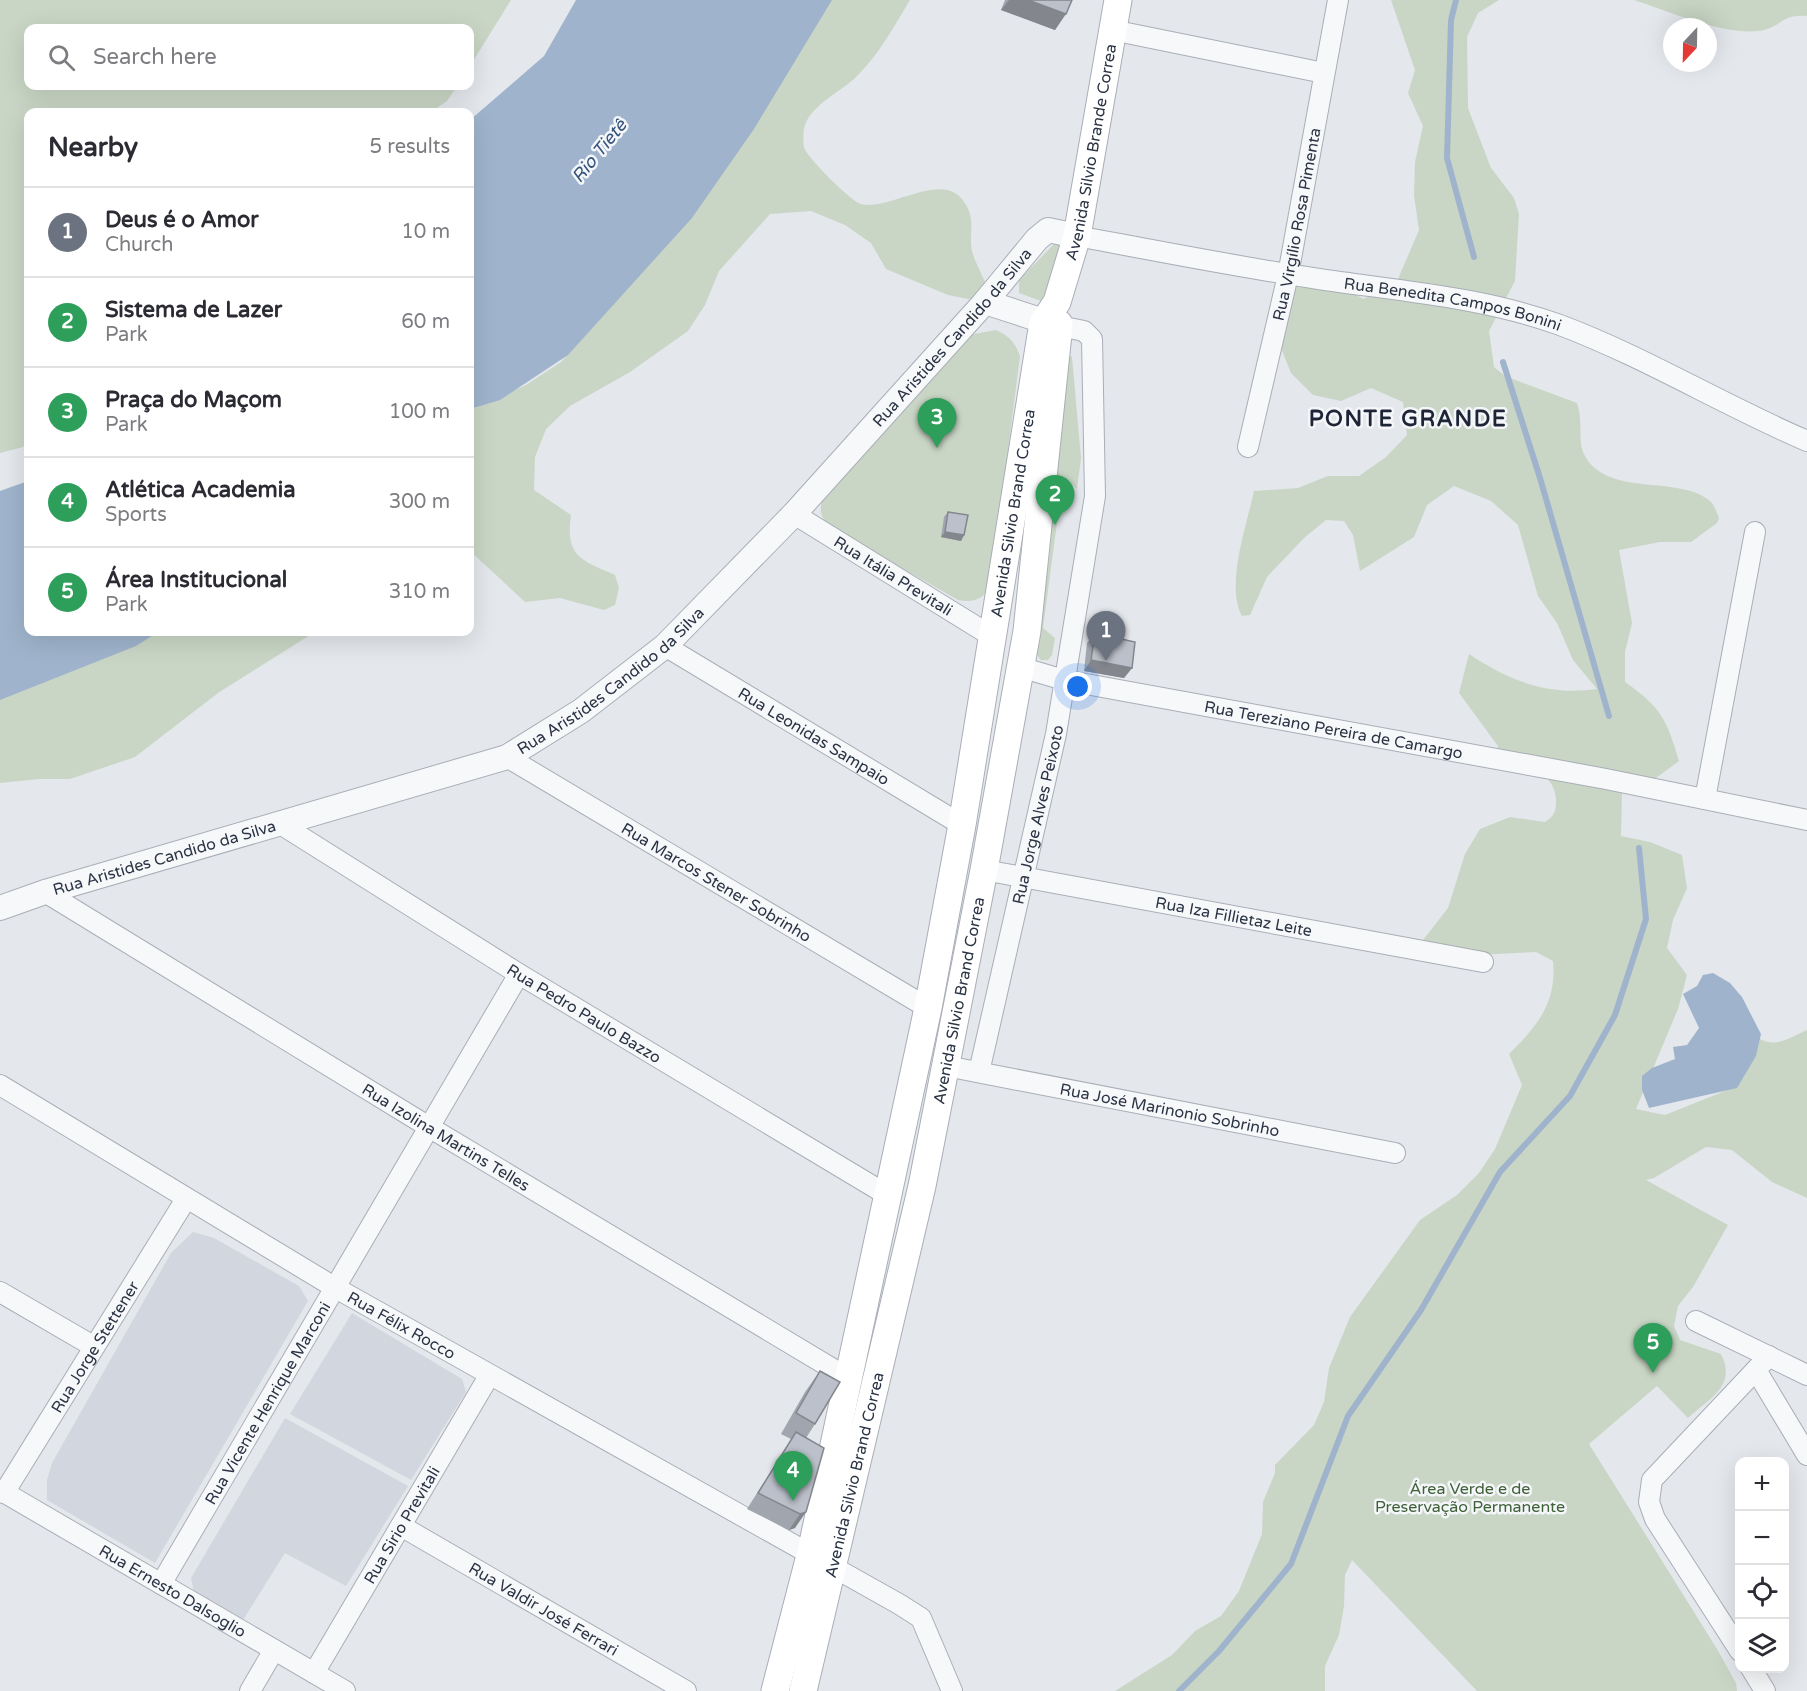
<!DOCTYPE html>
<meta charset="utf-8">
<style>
:root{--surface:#fff;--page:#f2f2f3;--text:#2b2b33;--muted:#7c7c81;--line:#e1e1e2;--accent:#d1495b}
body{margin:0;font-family:"Varela Round",sans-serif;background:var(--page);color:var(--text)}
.controls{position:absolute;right:18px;bottom:18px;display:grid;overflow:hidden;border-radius:12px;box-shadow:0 6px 24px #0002}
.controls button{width:54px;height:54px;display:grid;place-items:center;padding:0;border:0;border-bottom:2px solid var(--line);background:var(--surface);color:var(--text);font:30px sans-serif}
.compass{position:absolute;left:1663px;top:18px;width:54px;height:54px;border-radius:50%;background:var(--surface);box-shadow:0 6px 24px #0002;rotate:202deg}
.you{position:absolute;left:1078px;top:687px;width:21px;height:21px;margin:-15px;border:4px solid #fff;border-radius:50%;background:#1a73e8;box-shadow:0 0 0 9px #1a73e833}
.badge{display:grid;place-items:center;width:39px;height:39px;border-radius:50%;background:var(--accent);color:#fff;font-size:20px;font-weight:700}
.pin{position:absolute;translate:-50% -50px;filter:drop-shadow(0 2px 3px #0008)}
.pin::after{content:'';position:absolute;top:32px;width:21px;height:18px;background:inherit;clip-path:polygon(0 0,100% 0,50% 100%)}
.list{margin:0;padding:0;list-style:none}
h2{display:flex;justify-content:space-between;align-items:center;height:78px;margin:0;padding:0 24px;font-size:26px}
h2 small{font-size:20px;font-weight:400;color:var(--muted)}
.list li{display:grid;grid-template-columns:39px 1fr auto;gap:18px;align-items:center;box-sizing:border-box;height:90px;padding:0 24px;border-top:2px solid var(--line)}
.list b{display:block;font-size:22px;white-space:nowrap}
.list p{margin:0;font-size:20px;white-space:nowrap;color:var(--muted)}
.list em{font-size:20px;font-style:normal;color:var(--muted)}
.icon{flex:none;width:33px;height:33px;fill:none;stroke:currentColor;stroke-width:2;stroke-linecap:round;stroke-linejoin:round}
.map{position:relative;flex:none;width:1807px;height:1691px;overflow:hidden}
.search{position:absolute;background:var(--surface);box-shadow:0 6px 24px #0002;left:24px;top:24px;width:450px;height:66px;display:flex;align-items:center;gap:15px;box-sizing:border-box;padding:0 21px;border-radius:12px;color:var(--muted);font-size:22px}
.panel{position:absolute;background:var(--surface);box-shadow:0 6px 24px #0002;left:24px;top:108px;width:450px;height:528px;border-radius:12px}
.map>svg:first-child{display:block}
.built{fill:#d2d6de}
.green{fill:#c9d6c5}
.water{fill:#9fb4cc}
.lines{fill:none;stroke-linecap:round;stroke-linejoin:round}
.stream{stroke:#9fb4cc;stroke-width:6}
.minor-casing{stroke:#a9aeb7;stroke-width:22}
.tertiary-casing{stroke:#a9aeb7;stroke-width:26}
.secondary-casing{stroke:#a9aeb7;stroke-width:29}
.minor{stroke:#f7f8fa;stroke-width:20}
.tertiary{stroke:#f7f8fa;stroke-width:24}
.secondary{stroke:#fff;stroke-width:27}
.wall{fill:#a1a5ae}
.shaded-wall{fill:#83868d}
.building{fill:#bbc0ca;stroke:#83868d;stroke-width:1.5}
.labels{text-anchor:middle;stroke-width:5;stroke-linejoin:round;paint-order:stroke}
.street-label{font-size:16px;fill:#2b3445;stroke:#f4f6f9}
.park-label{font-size:16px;fill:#3f6138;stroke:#f4f6f9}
.water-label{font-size:18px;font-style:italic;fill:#34527a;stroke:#f4f6f9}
.district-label{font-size:22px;font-weight:bold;letter-spacing:1.5px;fill:#1d2536;stroke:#f4f6f9}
</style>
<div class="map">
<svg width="1807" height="1691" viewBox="0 0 1807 1691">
<rect width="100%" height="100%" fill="#e4e7ec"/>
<!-- built -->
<path class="built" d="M193 1232 214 1238 299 1286 308 1301 155 1563 47 1500V1480L52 1463 171 1253Z
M352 1313 462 1379 466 1392 411 1480 290 1414Z
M285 1418 408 1486 346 1586 285 1553 243 1620 194 1592 191 1578Z"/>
<!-- green -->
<path class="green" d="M0 0H511L470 66V28H28V86H457L447 101 431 112H28V441L23 447 0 453Z
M809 0H910C895 25 879 54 858 75 843 91 813 103 805 125 803 130 803 142 804 147 806 157 852 202 861 204 893 212 950 162 969 211 974 223 969 238 972 251 977 270 990 283 988 303L948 295 886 269 871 243 845 225 811 211 770 214 719 271 705 305 688 331 630 372 570 406 546 429 535 457 534 490 571 515C565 557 581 560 615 575L619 588 615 605 604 610 560 598 525 602 470 551V410L526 385 561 362 654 255Z
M1391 0H1499L1478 13 1467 37 1468 108 1491 168 1514 198 1519 214 1515 281 1489 331 1494 367 1505 376 1577 403C1583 419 1578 439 1583 452 1604 500 1681 473 1711 502 1715 506 1717 514 1719 518L1717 523 1691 542H1660L1619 550 1632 623 1625 652V682C1661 707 1667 720 1679 761L1652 781 1622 793 1621 836 1650 842 1682 855 1687 888 1673 920 1667 948 1687 975 1678 1009 1636 1109 1665 1115 1725 1091 1741 1067 1754 1035C1773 1050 1787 1039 1807 1030V1198L1772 1182 1732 1150 1706 1147 1654 1178 1646 1180 1728 1225 1693 1287 1678 1306 1674 1326 1680 1340 1721 1354C1737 1386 1710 1398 1688 1418L1657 1386 1589 1444 1717 1649 1736 1683 1737 1691H1477L1352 1560 1345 1575 1344 1606 1339 1635 1325 1666V1691H1115L1172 1655 1195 1631 1221 1616 1239 1591 1262 1534 1263 1502 1275 1473V1465L1314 1425 1324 1402 1329 1368 1350 1317 1420 1220 1457 1195 1479 1173 1495 1149 1522 1085 1509 1054C1537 1026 1557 1003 1553 961L1536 952 1455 956 1430 949 1423 940 1448 908 1465 854 1480 829 1510 817 1545 822C1553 817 1556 812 1556 803 1557 770 1521 763 1496 752L1498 746 1459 693 1469 654C1510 681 1547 696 1597 689L1573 660 1557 623 1538 596 1518 525 1491 501 1454 486 1427 505 1414 537 1360 571 1353 535 1344 521 1326 520 1304 538 1267 577 1250 615 1242 616C1225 586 1247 524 1254 491L1298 488 1328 476H1359L1386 457 1407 435 1403 402 1371 388 1341 401 1313 395 1291 373 1279 343 1293 263 1337 282 1363 299 1395 286 1419 230 1414 195 1415 162 1423 126 1408 93 1415 70Z
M1634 0H1807V16C1782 14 1783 25 1764 30 1729 38 1668 11 1634 0Z
M1056 242 1061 243 1051 298 1041 301 1019 293V280Z
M996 330C1009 336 1015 342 1020 356L991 583C985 599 975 603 958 600L830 527C820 517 819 510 823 496L969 335Z
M1069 355 1072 357 1081 458 1077 489 1069 481 1062 485 1043 628 1055 638 1052 655 1048 660H1041L1035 653 1049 561Z
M116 632H315L218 693 135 757 70 779H39L0 783V677Z"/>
<!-- water -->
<path class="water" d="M576 0H832L754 129 692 218 568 355 500 400 470 409V120L544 56Z
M28 481V632H158L136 646 0 700V491Z
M1713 973 1730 983 1742 997 1761 1034 1756 1056 1737 1088 1649 1108 1642 1090V1076L1652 1068 1675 1059 1673 1047 1687 1045 1699 1028 1683 994 1697 986 1703 975Z"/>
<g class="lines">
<!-- stream -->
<path class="stream" d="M1456 0 1451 20 1447 158 1474 257
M1503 362 1540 478 1609 716
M1179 1691 1219 1651 1291 1564 1348 1416 1421 1310 1500 1172 1570 1096 1615 1015 1646 919 1639 848"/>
<defs>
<g id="minor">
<path d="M1112 30 1324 73"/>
<path id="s1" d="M1077 236C1157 251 1238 267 1319 279 1399 291 1483 297 1560 325 1645 357 1723 405 1807 441"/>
<path id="s2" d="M1248 447 1288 275 1338 0"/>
<path id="s3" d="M794 514 993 637"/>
<path id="s4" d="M665 646 962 825"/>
<path id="s5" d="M1020 667 1064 680 1606 779 1807 820"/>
<path id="s6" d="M507 757 928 1008"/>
<path d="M1705 799 1755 532"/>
<path id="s7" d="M282 825 519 974 889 1196"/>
<path id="s8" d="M984 870 1483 962"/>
<path id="s9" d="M45 892 429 1127 848 1378"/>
<path id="s10" d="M946 1066 1395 1153"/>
<path id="s11" d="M979 1072 1056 734 1095 496 1092 339 1084 331 1059 326"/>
<path id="s12" d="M0 1085 334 1287 899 1604 921 1618 952 1691"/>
<path d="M0 1292 93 1346"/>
<path d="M1696 1321 1807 1375"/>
<path d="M1756 1370 1807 1455"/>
<path id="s13" d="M0 1490 345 1691"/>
<path id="s14" d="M4 1493 186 1199"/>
<path id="s15" d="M401 1526 686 1691"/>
<path id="s16" d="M161 1584 519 974"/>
<path d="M1740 1651 1655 1519 1649 1502 1652 1480 1769 1356"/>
<path d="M1751 1668 1765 1691"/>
<path id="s17" d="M314 1673 489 1376"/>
<path d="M250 1691 274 1650"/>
</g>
<g id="tertiary">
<path d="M985 302 1059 326"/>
<path id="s18" d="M0 908 45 892 507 757 581 711 665 646 794 514 985 302 1037 239 1048 230 1077 236"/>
</g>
<g id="secondary">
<path id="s19" d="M775 1691 811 1552 928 1008 962 825 1043 323 1057 302 1077 236 1118 0"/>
<path id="s20" d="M803 1691 922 1186 984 870 1027 631 1059 324"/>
</g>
</defs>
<!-- minor casing -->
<use href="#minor" class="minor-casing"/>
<!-- tertiary casing -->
<use href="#tertiary" class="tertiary-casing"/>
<!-- secondary casing -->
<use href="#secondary" class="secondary-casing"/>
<!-- minor -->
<use href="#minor" class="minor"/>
<!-- tertiary -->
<use href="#tertiary" class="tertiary"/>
<!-- secondary -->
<use href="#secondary" class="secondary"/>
</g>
<!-- wall -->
<path class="wall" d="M1005 0H1072L1055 30 1001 10Z
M948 512 964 535 961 541 941 537 944 517Z
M1095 633 1132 668 1124 678 1084 671 1087 643Z
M820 1371 815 1424 806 1438 824 1448 795 1528 789 1530 747 1509 791 1439 781 1434 805 1392Z"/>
<!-- shaded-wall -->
<path class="shaded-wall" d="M1009 0H1028L1066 14 1055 30 1001 10Z
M945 532 964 535 961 541 941 537Z
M1091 660 1132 668 1124 678 1084 671Z
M806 1512 795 1528 789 1530 800 1514Z"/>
<!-- building -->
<path class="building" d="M1028 0H1072L1066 14Z
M948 512 968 515 964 535 945 532Z
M1095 633 1135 642 1132 668 1091 660Z
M820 1371 840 1382 815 1424 796 1413Z
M796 1432 824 1448 806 1512 800 1514 758 1493Z"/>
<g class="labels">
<!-- street labels -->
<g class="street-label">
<text dy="6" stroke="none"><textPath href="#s19" startOffset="1574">Avenida Silvio Brande Correa</textPath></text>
<text dy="6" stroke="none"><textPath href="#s2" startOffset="228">Rua Virgílio Rosa Pimenta</textPath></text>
<text dy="6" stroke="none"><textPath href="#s1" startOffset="382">Rua Benedita Campos Bonini</textPath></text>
<text dy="6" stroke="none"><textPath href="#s18" startOffset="1144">Rua Aristides Candido da Silva</textPath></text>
<text dy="6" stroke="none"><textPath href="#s19" startOffset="1202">Avenida Silvio Brand Correa</textPath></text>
<text dy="6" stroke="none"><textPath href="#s3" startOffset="117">Rua Itália Previtali</textPath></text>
<text dy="6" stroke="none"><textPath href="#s18" startOffset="658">Rua Aristides Candido da Silva</textPath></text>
<text dy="6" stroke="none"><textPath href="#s5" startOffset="320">Rua Tereziano Pereira de Camargo</textPath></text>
<text dy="6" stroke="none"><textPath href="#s4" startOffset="174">Rua Leonidas Sampaio</textPath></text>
<text dy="6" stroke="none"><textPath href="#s11" startOffset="264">Rua Jorge Alves Peixoto</textPath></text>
<text dy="6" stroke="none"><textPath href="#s18" startOffset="172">Rua Aristides Candido da Silva</textPath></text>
<text dy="6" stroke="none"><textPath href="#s6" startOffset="244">Rua Marcos Stener Sobrinho</textPath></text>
<text dy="6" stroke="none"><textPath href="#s8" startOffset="254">Rua Iza Fillietaz Leite</textPath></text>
<text dy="6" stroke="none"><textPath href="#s20" startOffset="708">Avenida Silvio Brand Correa</textPath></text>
<text dy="6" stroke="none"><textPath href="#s7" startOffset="356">Rua Pedro Paulo Bazzo</textPath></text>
<text dy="6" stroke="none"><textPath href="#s10" startOffset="228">Rua José Marinonio Sobrinho</textPath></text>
<text dy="6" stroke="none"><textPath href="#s9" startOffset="470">Rua Izolina Martins Telles</textPath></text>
<text dy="6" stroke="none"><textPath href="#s12" startOffset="468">Rua Félix Rocco</textPath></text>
<text dy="6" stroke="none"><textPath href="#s14" startOffset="172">Rua Jorge Stettener</textPath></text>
<text dy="6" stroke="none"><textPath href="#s16" startOffset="210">Rua Vicente Henrique Marconi</textPath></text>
<text dy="6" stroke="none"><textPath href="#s20" startOffset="222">Avenida Silvio Brand Correa</textPath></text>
<text dy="6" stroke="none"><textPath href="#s17" startOffset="172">Rua Sirio Previtali</textPath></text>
<text dy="6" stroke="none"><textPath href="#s13" startOffset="200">Rua Ernesto Dalsoglio</textPath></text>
<text dy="6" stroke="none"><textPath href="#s15" startOffset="165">Rua Valdir José Ferrari</textPath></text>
</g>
<!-- park labels -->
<g class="park-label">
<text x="1470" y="1494">Área Verde e de<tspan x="1470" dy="18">Preservação Permanente</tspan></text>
</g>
<!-- water labels -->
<g class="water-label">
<text transform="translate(599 151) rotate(-51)" y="6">Rio Tietê</text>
</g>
<!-- district labels -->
<g class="district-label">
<text x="1408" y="426">PONTE GRANDE</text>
</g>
</g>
</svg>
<div class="controls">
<button>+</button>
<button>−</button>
<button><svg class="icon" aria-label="locate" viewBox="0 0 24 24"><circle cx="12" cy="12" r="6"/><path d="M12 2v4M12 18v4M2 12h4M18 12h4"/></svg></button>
<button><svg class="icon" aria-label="layers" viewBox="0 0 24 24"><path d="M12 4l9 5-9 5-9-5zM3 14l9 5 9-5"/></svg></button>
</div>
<svg class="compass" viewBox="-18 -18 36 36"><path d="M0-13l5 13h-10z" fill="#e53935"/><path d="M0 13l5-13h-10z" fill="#7c7c81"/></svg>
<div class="you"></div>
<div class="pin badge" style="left:1106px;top:661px;background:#6b7280">1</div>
<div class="pin badge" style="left:1055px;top:525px;background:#2e9e5b">2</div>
<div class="pin badge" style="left:937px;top:448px;background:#2e9e5b">3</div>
<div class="pin badge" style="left:793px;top:1501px;background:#2e9e5b">4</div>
<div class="pin badge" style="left:1653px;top:1373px;background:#2e9e5b">5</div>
<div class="search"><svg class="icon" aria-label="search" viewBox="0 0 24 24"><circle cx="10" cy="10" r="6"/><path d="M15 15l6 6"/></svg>Search here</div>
<section class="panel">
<h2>Nearby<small>5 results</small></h2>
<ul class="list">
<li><span class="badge" style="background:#6b7280">1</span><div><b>Deus é o Amor</b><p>Church</p></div><em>10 m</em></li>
<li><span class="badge" style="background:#2e9e5b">2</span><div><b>Sistema de Lazer</b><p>Park</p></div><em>60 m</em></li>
<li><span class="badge" style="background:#2e9e5b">3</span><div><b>Praça do Maçom</b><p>Park</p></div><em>100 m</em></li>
<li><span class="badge" style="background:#2e9e5b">4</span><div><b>Atlética Academia</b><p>Sports</p></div><em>300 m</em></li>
<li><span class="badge" style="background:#2e9e5b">5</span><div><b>Área Institucional</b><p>Park</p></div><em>310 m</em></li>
</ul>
</section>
</div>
